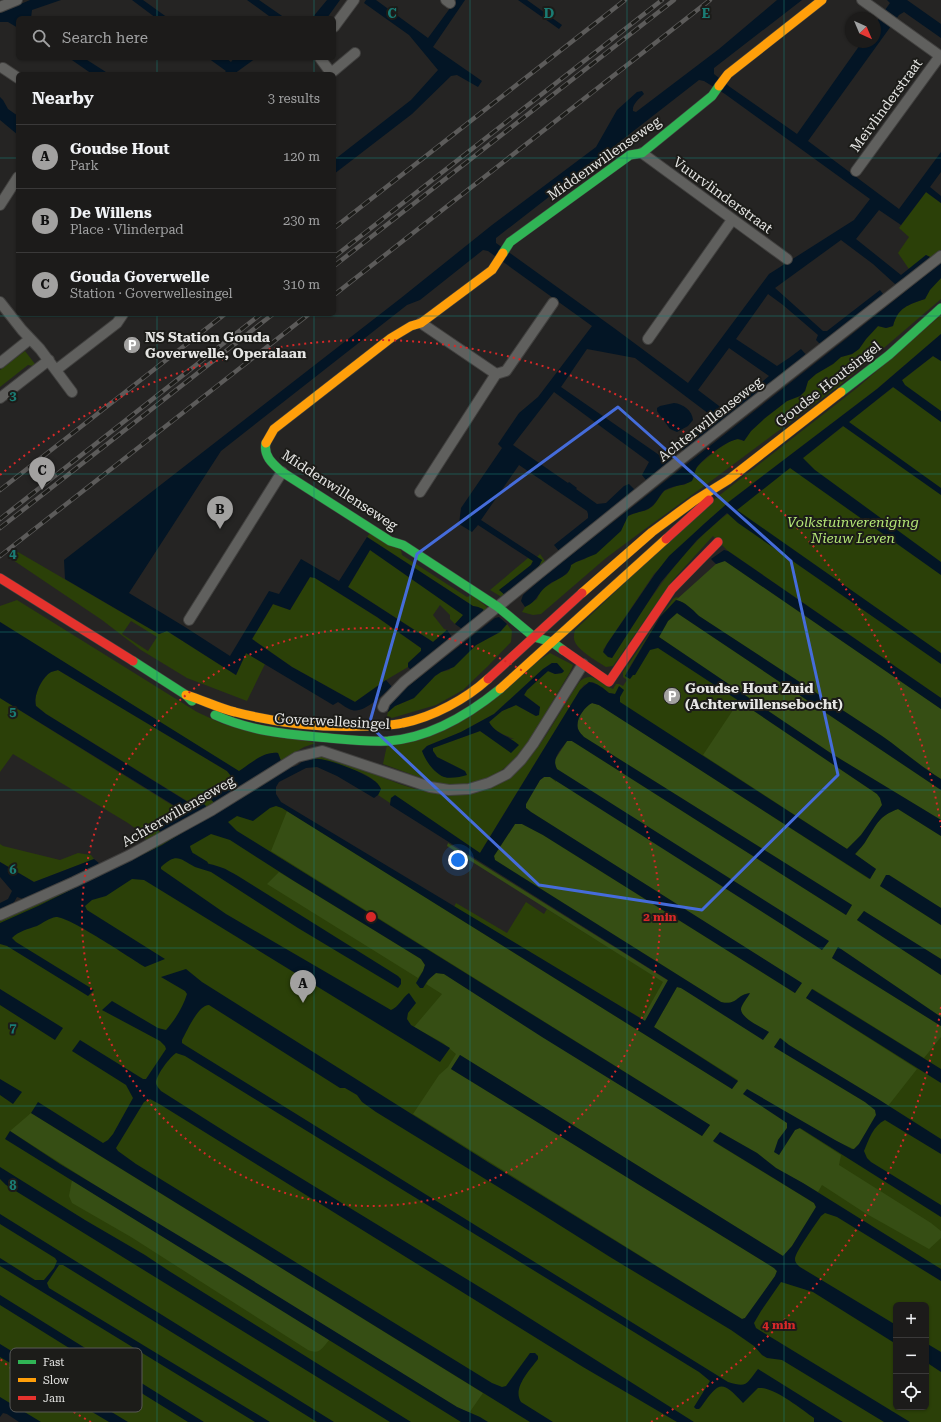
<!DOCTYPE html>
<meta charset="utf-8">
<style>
:root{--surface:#1c1b1a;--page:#252423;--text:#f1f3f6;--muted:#a0a1a2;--line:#3a3939;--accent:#a2a1a0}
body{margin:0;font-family:"Roboto Serif",serif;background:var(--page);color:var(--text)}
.controls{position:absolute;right:12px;bottom:12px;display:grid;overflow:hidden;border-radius:6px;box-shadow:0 1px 3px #0004}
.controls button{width:36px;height:36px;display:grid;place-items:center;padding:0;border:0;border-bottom:1px solid var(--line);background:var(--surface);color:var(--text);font:20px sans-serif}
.compass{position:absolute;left:845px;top:12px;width:36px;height:36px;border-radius:50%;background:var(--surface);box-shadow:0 1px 3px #0004;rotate:136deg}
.you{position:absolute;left:458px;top:860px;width:14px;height:14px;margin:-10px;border:3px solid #fff;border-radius:50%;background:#1a73e8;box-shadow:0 0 0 6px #1a73e833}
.badge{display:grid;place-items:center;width:26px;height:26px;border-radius:50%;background:var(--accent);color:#111;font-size:13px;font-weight:700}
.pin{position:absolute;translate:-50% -33px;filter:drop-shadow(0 1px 2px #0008)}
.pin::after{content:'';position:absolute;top:21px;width:14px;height:12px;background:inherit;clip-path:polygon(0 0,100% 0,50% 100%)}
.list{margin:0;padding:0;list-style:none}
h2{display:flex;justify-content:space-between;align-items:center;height:52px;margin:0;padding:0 16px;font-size:17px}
h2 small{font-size:13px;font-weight:400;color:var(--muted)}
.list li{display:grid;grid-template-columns:26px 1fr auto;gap:12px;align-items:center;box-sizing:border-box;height:64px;padding:0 16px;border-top:1px solid var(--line)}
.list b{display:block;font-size:15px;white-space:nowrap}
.list p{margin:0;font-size:13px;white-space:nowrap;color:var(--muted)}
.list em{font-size:13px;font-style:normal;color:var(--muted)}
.icon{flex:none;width:22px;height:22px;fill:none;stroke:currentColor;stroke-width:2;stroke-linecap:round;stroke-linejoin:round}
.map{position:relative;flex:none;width:941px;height:1422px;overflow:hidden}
.search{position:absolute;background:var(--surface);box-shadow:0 1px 3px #0004;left:16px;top:16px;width:320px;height:44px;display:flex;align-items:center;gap:10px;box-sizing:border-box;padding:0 14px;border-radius:6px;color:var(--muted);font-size:15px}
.panel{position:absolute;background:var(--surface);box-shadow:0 1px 3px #0004;left:16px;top:72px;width:320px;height:244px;border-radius:6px}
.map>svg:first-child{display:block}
.green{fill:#2b4008;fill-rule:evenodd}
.forest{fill:#364e14}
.water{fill:#031525;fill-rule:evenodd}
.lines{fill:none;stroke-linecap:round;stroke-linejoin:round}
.stream{stroke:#031525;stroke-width:3.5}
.street-casing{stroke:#41403f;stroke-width:12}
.fast-casing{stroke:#41403f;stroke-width:10}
.slow-casing{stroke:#41403f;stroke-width:10}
.jam-casing{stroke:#41403f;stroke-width:10}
.street{stroke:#60605e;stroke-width:10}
.fast{stroke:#30b455;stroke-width:9}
.slow{stroke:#ff9f0a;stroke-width:9}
.jam{stroke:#e5322d;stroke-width:9}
.rail-casing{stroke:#5c5b5a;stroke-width:4.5}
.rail{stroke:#1c1c19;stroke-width:3;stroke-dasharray:9;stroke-linecap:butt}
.marked{fill:none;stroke:#456cda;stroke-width:3;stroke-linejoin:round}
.grid{fill:none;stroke:#1a7c74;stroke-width:1;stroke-opacity:0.55}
.ring{fill:none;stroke:#d62828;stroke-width:2;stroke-dasharray:2 4}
.labels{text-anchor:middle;stroke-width:4;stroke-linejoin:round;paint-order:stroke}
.street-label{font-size:14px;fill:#e5e5e3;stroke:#1c1c19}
.poi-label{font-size:14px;font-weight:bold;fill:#e5e5e3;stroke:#1c1c19;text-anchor:start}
.park-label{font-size:14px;font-style:italic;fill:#b3e576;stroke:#1c1c19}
.key{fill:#1c1c19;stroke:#585856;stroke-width:1}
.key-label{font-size:11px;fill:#e5e5e3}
.grid-label{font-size:13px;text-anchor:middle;font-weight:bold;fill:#1a7c74;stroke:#1c1c19;stroke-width:4;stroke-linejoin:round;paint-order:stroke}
.centre{fill:#d62828;stroke:#1c1c19;stroke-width:2}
.ring-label{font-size:12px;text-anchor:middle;font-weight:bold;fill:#d62828;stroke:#1c1c19;stroke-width:4;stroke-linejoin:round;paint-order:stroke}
</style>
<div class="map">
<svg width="941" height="1422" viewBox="0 0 941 1422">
<rect width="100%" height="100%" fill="#252423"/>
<!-- green -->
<path class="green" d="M926 192 941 203V250L932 258 926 255 909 269 898 253 909 237 899 228Z
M941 278V299L871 359 840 385 707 484 645 529 606 558 541 614 533 615 522 612 525 607 537 599 541 590 561 577 567 574 571 565 576 562 585 559 625 522 628 516 635 513 647 510 653 506 664 491 679 485H684L693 479 695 469 702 462 718 449 729 442 737 439 744 441 751 431 765 418 787 401 800 396 805 391 808 381 816 374 833 364 841 357 852 354 859 349 866 339 878 326 886 328 893 326C898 307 908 305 925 299L929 290Z
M941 315V334L877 389 730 501 704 524 654 574 603 650 612 658C641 613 668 568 707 531 717 523 724 514 736 510L933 356 941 361V698L728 551 713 536 672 581 613 666 606 667C598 662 579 651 575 642 573 638 574 634 575 630L707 505 857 388Z
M25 351 35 364 33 366 28 365 0 387V370Z
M370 533 401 550 402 555 467 597 472 595 487 607 486 614 478 607 473 606 367 537Z
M370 550 464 615 455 624 450 619V615L440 605 433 615 444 629 447 630 433 642 348 587Z
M18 552 159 634 167 631 236 675 246 653 265 664 247 701 187 678 141 650 102 620 10 558ZM131 621 157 637 148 651 122 634Z
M540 554 545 561V566L505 599 490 590 528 558 533 561 531 565 500 590 505 595 542 560 537 557Z
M732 559 941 703V1422H30L0 1411V921L258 793 646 1028 676 979 479 857 615 694 609 693 603 688 593 682 584 685 580 690 480 853 395 796 391 798 390 803 378 795 381 789C372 769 329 764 309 759L305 761V756C326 752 349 765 369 772 409 788 446 804 489 788 498 784 508 780 515 773 543 748 559 711 580 681 593 670 600 684 613 689L616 684H619L623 686 627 680 623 677V672L673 599 676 597 679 598C657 618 642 647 626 673L628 678 678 604ZM896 1305H926V1407H896Z
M310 577 315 578 377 617 421 648V651L408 663V667L386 680 355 702 292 667 252 639 273 604 290 610Z
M17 600 197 712 223 724 316 743 304 747 281 761 278 753C264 751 250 764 239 772L0 622V606Z
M507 624 512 631 511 642 488 666 463 690 436 705 392 718 387 716 388 712 395 706 414 698 435 676 441 672 449 670 476 645 500 632Z
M550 653 573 665 570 672 529 741 513 761 493 777 467 785 438 784 383 764 387 745 424 739ZM552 663 564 671 562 673 555 674 548 671 527 690 524 695 540 707 536 716 516 705 502 711 489 722C494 732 505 735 514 739L492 738 480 731 433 748V751L437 757 465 771 422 751 427 746 461 732 494 714 543 669Z
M58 670 227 771 231 776V782L223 789 216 804 206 811 200 806 192 804 46 714 36 706C33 696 42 677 51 672 53 671 55 671 58 670Z
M0 698 175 807 173 813 154 824 162 834 146 841 144 835 128 823 13 754 0 772Z
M0 844 3 846 60 860 78 853 91 855 94 859 34 882 0 862Z
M526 902 544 914 547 909 664 982 642 1019 454 907 456 903 507 933Z"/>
<!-- forest -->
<path class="forest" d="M722 561H725L941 709V779C920 766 902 750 882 736L699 616C692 609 685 602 676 600L716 564Z
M677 613 941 790V820L832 754 659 637 668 621Z
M739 701 877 794 880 798 882 805C873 822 861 836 847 849L703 755Z
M592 703 599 705 617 716 869 879 876 869 855 855C859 850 863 845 867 839 877 824 879 816 898 809L941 836V908L889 875 880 886 941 925V959L864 911 857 920 941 975V1017L838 947 832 958 941 1026V1037L924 1058 813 989 806 998 917 1069 888 1106 878 1099 789 1045 781 1038 774 1047 865 1102 875 1110 876 1115 859 1144 854 1149 783 1119 787 1123V1128L778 1140 779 1155 795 1130 799 1128 841 1155 839 1165 931 1223 941 1231V1238L929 1249 865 1213 822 1185 818 1192 776 1168 757 1153 720 1132 714 1142 814 1203 816 1207 792 1246 783 1256 460 1055 451 1069 774 1268 777 1271 775 1277 745 1318 742 1319 413 1114 439 1075 448 1067 456 1054 443 1043 414 1027 442 994 426 984 432 975 436 973 444 974 702 1136 710 1125 271 851 287 811 732 1089 738 1080 654 1027 677 987 681 988 769 1032C762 1028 740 1018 741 1009 741 1006 748 997 749 993 736 995 737 1006 721 1002L495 860 494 856 515 824H522L543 835 795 993 801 983 531 812 526 808V804L540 780 544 777H550L556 782 557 769 554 761 567 741H572L846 915 852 905 584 737C582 735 579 732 578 729 575 720 584 707 592 703Z
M448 843 669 981 645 1021 642 1019 663 982 447 846Z
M279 872 421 959 425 965 423 971 418 978 267 884Z
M31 1113 483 1393 469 1413 457 1407 112 1196 10 1131Z
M72 1180 330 1339C322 1348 320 1355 308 1350L131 1237 72 1203 69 1196Z"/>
<!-- water -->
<path class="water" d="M30 0H61L32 10 31 18H18V28L8 22H0V13Z
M132 0H143L168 18H156Z
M247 0H259L285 18H268L269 16Z
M327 0H340L327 18H312Z
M366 0H376L428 38 456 0H465L433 47 482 81 478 87 457 75 451 76 412 114 334 174V160L411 100 438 70 409 35 364 3Z
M518 0H527L562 25 559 29Z
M777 0H802L714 68V74L730 87 797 134 862 42H875V24L890 3 887 0H907L941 24V38L904 12 899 15 808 141 899 209 941 152V172L930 187 941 196V203L926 192 901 225 879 210 856 239 901 275 926 255 932 258 901 283 895 284 873 264 841 240 775 288 823 331H827L880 290 883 294 880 299 820 344 816 340 818 335 783 305 768 294 736 339 777 366 789 358 801 349 808 357 686 451 681 450 678 445 696 431 713 417 635 358 587 349 561 387 662 457 668 453 672 458C669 467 655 479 646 480L642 475 649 462 554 392 513 445 568 483 569 482 577 488 576 489 597 504 606 503 624 486 629 484 634 489 633 493 559 551 554 545 588 518V514L587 511 519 465 481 520 542 560 539 566 505 595 499 590 531 565 533 561 478 525 472 532 459 524 461 508 502 448 498 444 519 413 538 397 592 326 488 251 483 250 420 300 407 305 221 451 129 593 185 627 230 656 269 591 279 594 301 559 339 581 367 537 473 606 478 607 483 609 484 612 462 629 455 624 463 615 370 550 348 587 433 642 447 630 452 637 414 668 410 669 408 667V663L421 651V648L377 617 315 578 310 577 290 610 273 604 252 639 292 667 355 702 386 680 392 687C383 694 364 714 352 710 347 709 342 704 338 702L333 705 246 653 236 675 167 631 159 634 65 579 64 560 401 298 492 225 596 147 617 110 637 92 642 91 644 94C639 99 632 104 633 111L636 112 719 49ZM699 80 704 81 725 94 870 199 854 220 769 274 688 383 614 328 496 243V238ZM729 348 769 376 727 412 698 390Z
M69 58H84L109 74H92Z
M208 58H226L231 62 234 58H256L234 74H223L226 71Z
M0 97 3 100 8 109 18 116V135L0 120Z
M941 263V278L930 290 925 299C908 305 898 307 893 326L886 328 878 326 866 339 859 349 852 354 841 357 833 364 816 374 808 381 805 391 800 396 787 401 765 418 751 431 744 441C742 440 740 439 738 439 728 440 700 460 696 469 694 473 694 477 692 481 684 486 674 485 665 490 660 494 657 503 651 507 645 512 635 512 628 516L621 531 596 554 576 562 571 565C570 576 556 579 548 585 537 593 538 601 525 607L521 601 523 595 547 574 846 339Z
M941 334V361L933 356 902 380 905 385 941 411V422L893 387 849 422 941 488V495L843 426 803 458 815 470 941 562V575L790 468 737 510 941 653V664L738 523 727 513 697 540 661 582 612 658 608 657 603 652 607 644 655 574 669 556 704 524 730 501 877 389Z
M674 403C683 404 692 410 693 420L688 426 677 432 670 429 657 411V408L660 406Z
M724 550 728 551 941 698V709L725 561 716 564 711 559Z
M676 600C685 602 692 609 699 616L882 736C902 750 920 766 941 779V790L677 613 668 621 659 637 832 754 941 820V836L898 809C879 816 877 824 867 839 864 845 859 849 855 854L876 869 870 879 599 705 592 703C584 707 575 720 578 729 579 732 582 735 584 737L852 905 846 915 572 741H567C561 750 551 758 557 769L829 941 822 950 550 777H544L540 780 526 804V808L531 812 802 983 795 993 543 835 522 824H515L494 856 495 860 721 1002C737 1006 736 995 750 993 748 997 741 1005 741 1009 740 1018 763 1028 769 1032L763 1040 681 988 677 987 654 1027 738 1081 732 1089 282 808 276 806 270 808 253 821 237 816 228 822 237 831 710 1125 702 1136 542 1037 444 974 436 973 428 980 423 988H420L416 983 423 971 425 965 421 959 294 881 230 840 211 834 190 846C193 861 208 863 220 867 227 869 232 873 238 876L398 976 401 979V984L398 988 298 928 211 872C206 870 200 869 195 867 180 859 177 852 161 867V869L226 914 391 1010C399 1007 402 998 409 993L416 1003 408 1013 407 1019 411 1025 450 1048 440 1062 144 880 132 879 106 896 92 900 85 906 87 910 165 959 145 967C130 958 70 917 56 917 49 918 43 923 37 926 28 929 19 931 12 938L16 942 94 990 88 996 7 946 0 944V923L38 906 162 845 290 767C298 768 301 760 309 759 323 756 361 771 373 780 377 782 379 785 381 789L378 795 374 798 337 776 317 767 306 768 279 782 276 787V794L281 802 645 1021 668 980 390 805 391 798 395 795 480 853 580 690 589 682C597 683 603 688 609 693L615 694 619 686 624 690 620 697V702L847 849 861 835 882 805 880 798 877 794 739 701 658 648 650 650 635 675H633L630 679 625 676 660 617Z
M499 617 507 624 500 632 476 645 454 667 441 672 435 676 414 698 395 706 388 712 389 705 401 692 495 618Z
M0 622 239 771C250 764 264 751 278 753L281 761 216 804 210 799 231 782V776L227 771 58 670C56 671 53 671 51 672 42 677 33 696 36 706L46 714 191 804 200 806 204 804 206 806V811L162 834 153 824 173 813 175 806 0 698Z
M552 663H557L564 671 562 673 555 674 548 671 527 690 524 695 540 707 539 715 536 716 516 705 502 711 489 722C495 734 510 736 519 745L511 753 480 731 433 748V751L437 757 465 771 467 775C461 777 450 779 444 777 434 773 425 760 422 751L427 746 461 732 494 714 543 669Z
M94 859 100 864 23 899 17 897 13 904 0 910V903L8 899 12 891 0 877V862L34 882Z
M886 875H889L941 908V925L880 886Z
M864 911 941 959V975L857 920Z
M838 947 941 1017V1026L832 958Z
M186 969 202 982 491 1164 742 1319 745 1318 775 1276 777 1271 774 1268 451 1069 460 1055 783 1256 792 1246 816 1207 814 1203 713 1141 720 1132 757 1153 776 1168 803 1183 941 1269V1281L837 1217 825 1213 821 1216C816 1224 795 1252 795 1259 795 1263 798 1265 800 1267L896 1325V1344L813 1292 781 1282 761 1311 754 1323 756 1328 910 1422H884L782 1360 767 1358 762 1355 754 1346 731 1330 610 1257 526 1204 376 1112 362 1102 357 1095 345 1088H340L209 1005C198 1005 187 1031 182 1040V1043L185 1045 728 1382C748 1388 746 1384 758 1369L843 1422H814V1418C801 1409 773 1386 758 1388L743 1403C721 1379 719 1382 701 1407L699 1409H696L694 1407 710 1381 699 1372 185 1056 176 1053C170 1057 157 1074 156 1082 156 1086 159 1088 161 1091L232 1136 496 1297 694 1422H677L583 1367 161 1105 150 1099 144 1102 116 1148 118 1151 136 1164 492 1383 502 1387 506 1386 530 1353H535L538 1356V1359C530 1370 512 1388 521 1402L553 1422H530L31 1113 38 1102 103 1143 108 1140 113 1134 133 1098 126 1085 72 1051 80 1040 143 1079H146L166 1049 165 1046 160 1041 102 1010 112 1001 158 1028 166 1030C175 1020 183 1007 187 994L185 991 161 977Z
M0 989 63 1028 55 1040 0 1005Z
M812 989 941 1069V1083L806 998Z
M780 1038 789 1045 878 1099 941 1139V1154L885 1120C873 1126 869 1139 864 1151L867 1158 871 1162 941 1205V1217L800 1128 795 1130 779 1155 774 1152 778 1140 787 1128V1123L743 1094 747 1089 835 1140 852 1149H854L859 1144 876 1115 875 1110 865 1102 774 1047Z
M0 1079 22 1092 13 1104 0 1095Z
M10 1131 60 1164 234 1269 457 1407 480 1417 488 1422H461L5 1139Z
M0 1167 85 1220 145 1255 169 1271 411 1422H390L6 1185 0 1179Z
M0 1214 334 1422H317L63 1265H59L47 1283 49 1288 270 1422H255L0 1266V1258L35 1280H44L54 1268 57 1261 55 1258 0 1224Z
M0 1295 204 1422H188L0 1305Z
M926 1343 941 1352V1372L926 1362Z
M0 1344 128 1422H109L0 1357Z
M0 1397 41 1422H19L7 1414 3 1413 0 1417Z"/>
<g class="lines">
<!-- stream -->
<path class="stream" d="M193 855 206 863"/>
<defs>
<path id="street" d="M446 0 450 3
M0 7 17 0
M334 27 354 0
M320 58 331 73
M3 68 18 78
M330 74 355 53
M642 153 787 259
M856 171 940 56 862 0
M0 205 18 177
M0 302 22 330 40 349 72 392
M421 323 496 374
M648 339 732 220
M0 363 30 339
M56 370 117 323 123 314
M0 398 49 360
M420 492 496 374 506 371 553 303
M189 620 282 472
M383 707 385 702 404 682 680 460 941 256
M0 915 74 882 130 855 212 810 297 757 322 751 430 787 449 790 469 789 489 783 507 774 521 760 533 744 583 664"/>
<path id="fast" d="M503 253 510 242 630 155 642 153 712 96 719 86
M841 392 889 355 941 308
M266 443C263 456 273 464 282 472L390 541 403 545 498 607 534 637 552 642 563 650
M133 661 186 695 192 701
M215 715C248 730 282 734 318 737 341 739 365 742 388 741 430 738 468 715 500 689"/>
<path id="slow" d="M719 86 728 74 822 0
M266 443 274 429 391 338 411 326 421 323 492 270 503 253
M582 593 652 532 694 501 728 480 841 392
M500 689 666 539
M186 695C203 700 218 708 235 712 277 723 323 728 367 726 379 725 391 726 403 723 433 717 466 699 488 679"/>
<path id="jam" d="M666 539 709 500
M0 578 133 661
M563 650 609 682 672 589 718 542
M488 679 582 593"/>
</defs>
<!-- street casing -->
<use href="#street" class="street-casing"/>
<!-- fast casing -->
<use href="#fast" class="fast-casing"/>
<!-- slow casing -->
<use href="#slow" class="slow-casing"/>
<!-- jam casing -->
<use href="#jam" class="jam-casing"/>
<!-- street -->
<use href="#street" class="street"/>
<!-- fast -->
<use href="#fast" class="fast"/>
<!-- slow -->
<use href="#slow" class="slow"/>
<!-- jam -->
<use href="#jam" class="jam"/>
<defs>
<path id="rail" d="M334 228 625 0
M334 257 662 0
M334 266 674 0
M334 295 710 0
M0 490 225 314
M0 519 261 314
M0 528 273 314
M0 556 309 314"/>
</defs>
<!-- rail casing -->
<use href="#rail" class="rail-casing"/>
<!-- rail -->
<use href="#rail" class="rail"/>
</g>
<!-- marked area -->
<path class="marked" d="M618 407 791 561 838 775 702 910 539 885 369 725 417 554Z"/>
<!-- grid -->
<path class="grid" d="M157 0V18M314 0V18M470 0V1422M627 0V1422M784 0V1422M157 58V74M314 58V74M0 158H18M334 158H941M157 314V1422M314 314V1422M0 316H941M0 474H941M0 632H941M0 790H941M0 948H941M0 1106H941M0 1264H941"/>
<!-- distance rings -->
<g class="ring">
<circle cx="371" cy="917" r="289"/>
<path d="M941 1007A577 577 0 0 1 651 1422M91 1422A577 577 0 0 1 0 1359M0 475A577 577 0 0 1 941 827"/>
</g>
<!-- icons -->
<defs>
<symbol id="parking-disc" viewBox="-11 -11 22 22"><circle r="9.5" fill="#a2a1a0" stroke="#1c1c19"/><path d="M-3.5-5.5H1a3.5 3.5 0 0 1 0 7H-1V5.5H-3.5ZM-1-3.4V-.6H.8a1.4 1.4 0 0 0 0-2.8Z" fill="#fff"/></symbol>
</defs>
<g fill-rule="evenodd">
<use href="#parking-disc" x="122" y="335" width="20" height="20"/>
<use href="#parking-disc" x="662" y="686" width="20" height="20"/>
</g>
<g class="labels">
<!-- street labels -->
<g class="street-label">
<text transform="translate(886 105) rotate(-54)" y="5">Meivlinderstraat</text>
<text transform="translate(604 158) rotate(-35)" y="5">Middenwillenseweg</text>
<text transform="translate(723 195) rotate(36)" y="5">Vuurvlinderstraat</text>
<text transform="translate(828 384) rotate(-38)" y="5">Goudse Houtsingel</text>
<text transform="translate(710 419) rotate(-38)" y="5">Achterwillenseweg</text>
<text transform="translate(340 490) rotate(33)" y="5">Middenwillenseweg</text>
<text transform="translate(332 721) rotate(3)" y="5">Goverwellesingel</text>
<text transform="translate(178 811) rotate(-30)" y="5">Achterwillenseweg</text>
</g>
<!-- poi labels -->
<g class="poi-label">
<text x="145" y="342">NS Station Gouda<tspan x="145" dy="16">Goverwelle, Operalaan</tspan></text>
<text x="685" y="693">Goudse Hout Zuid<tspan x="685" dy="16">(Achterwillensebocht)</tspan></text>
</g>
<!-- park labels -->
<g class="park-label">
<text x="853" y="527">Volkstuinvereniging<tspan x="853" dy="16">Nieuw Leven</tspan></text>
</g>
</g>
<!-- legend -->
<rect x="10" y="1348" width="132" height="64" rx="6" class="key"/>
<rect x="18" y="1360" width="18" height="4" fill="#30b455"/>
<rect x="18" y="1378" width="18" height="4" fill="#ff9f0a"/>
<rect x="18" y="1396" width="18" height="4" fill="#e5322d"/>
<g class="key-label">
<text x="43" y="1366">Fast</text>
<text x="43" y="1384">Slow</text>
<text x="43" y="1402">Jam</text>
</g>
<g class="grid-label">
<text x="392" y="18">C</text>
<text x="549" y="18">D</text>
<text x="706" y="18">E</text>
<text x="13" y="400">3</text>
<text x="13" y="558">4</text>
<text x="13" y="716">5</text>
<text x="13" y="874">6</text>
<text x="13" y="1032">7</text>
<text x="13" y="1190">8</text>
</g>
<circle cx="371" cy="917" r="6" class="centre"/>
<g class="ring-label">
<text x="660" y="921">2 min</text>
<text x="779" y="1329">4 min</text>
</g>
</svg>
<div class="controls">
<button>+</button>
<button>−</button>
<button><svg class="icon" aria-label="locate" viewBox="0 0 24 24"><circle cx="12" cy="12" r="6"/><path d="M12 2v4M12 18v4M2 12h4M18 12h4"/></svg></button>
</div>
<svg class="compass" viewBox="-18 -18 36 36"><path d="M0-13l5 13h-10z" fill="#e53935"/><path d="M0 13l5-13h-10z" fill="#a0a1a2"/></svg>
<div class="you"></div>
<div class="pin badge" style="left:303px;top:1003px">A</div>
<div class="pin badge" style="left:220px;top:529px">B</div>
<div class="pin badge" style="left:42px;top:490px">C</div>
<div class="search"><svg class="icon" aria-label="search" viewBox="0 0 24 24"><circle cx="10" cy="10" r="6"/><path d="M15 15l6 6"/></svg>Search here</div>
<section class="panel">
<h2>Nearby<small>3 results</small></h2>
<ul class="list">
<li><span class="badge">A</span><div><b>Goudse Hout</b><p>Park</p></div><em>120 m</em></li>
<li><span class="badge">B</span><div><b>De Willens</b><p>Place · Vlinderpad</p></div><em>230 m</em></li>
<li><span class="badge">C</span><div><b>Gouda Goverwelle</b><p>Station · Goverwellesingel</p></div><em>310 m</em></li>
</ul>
</section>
</div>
